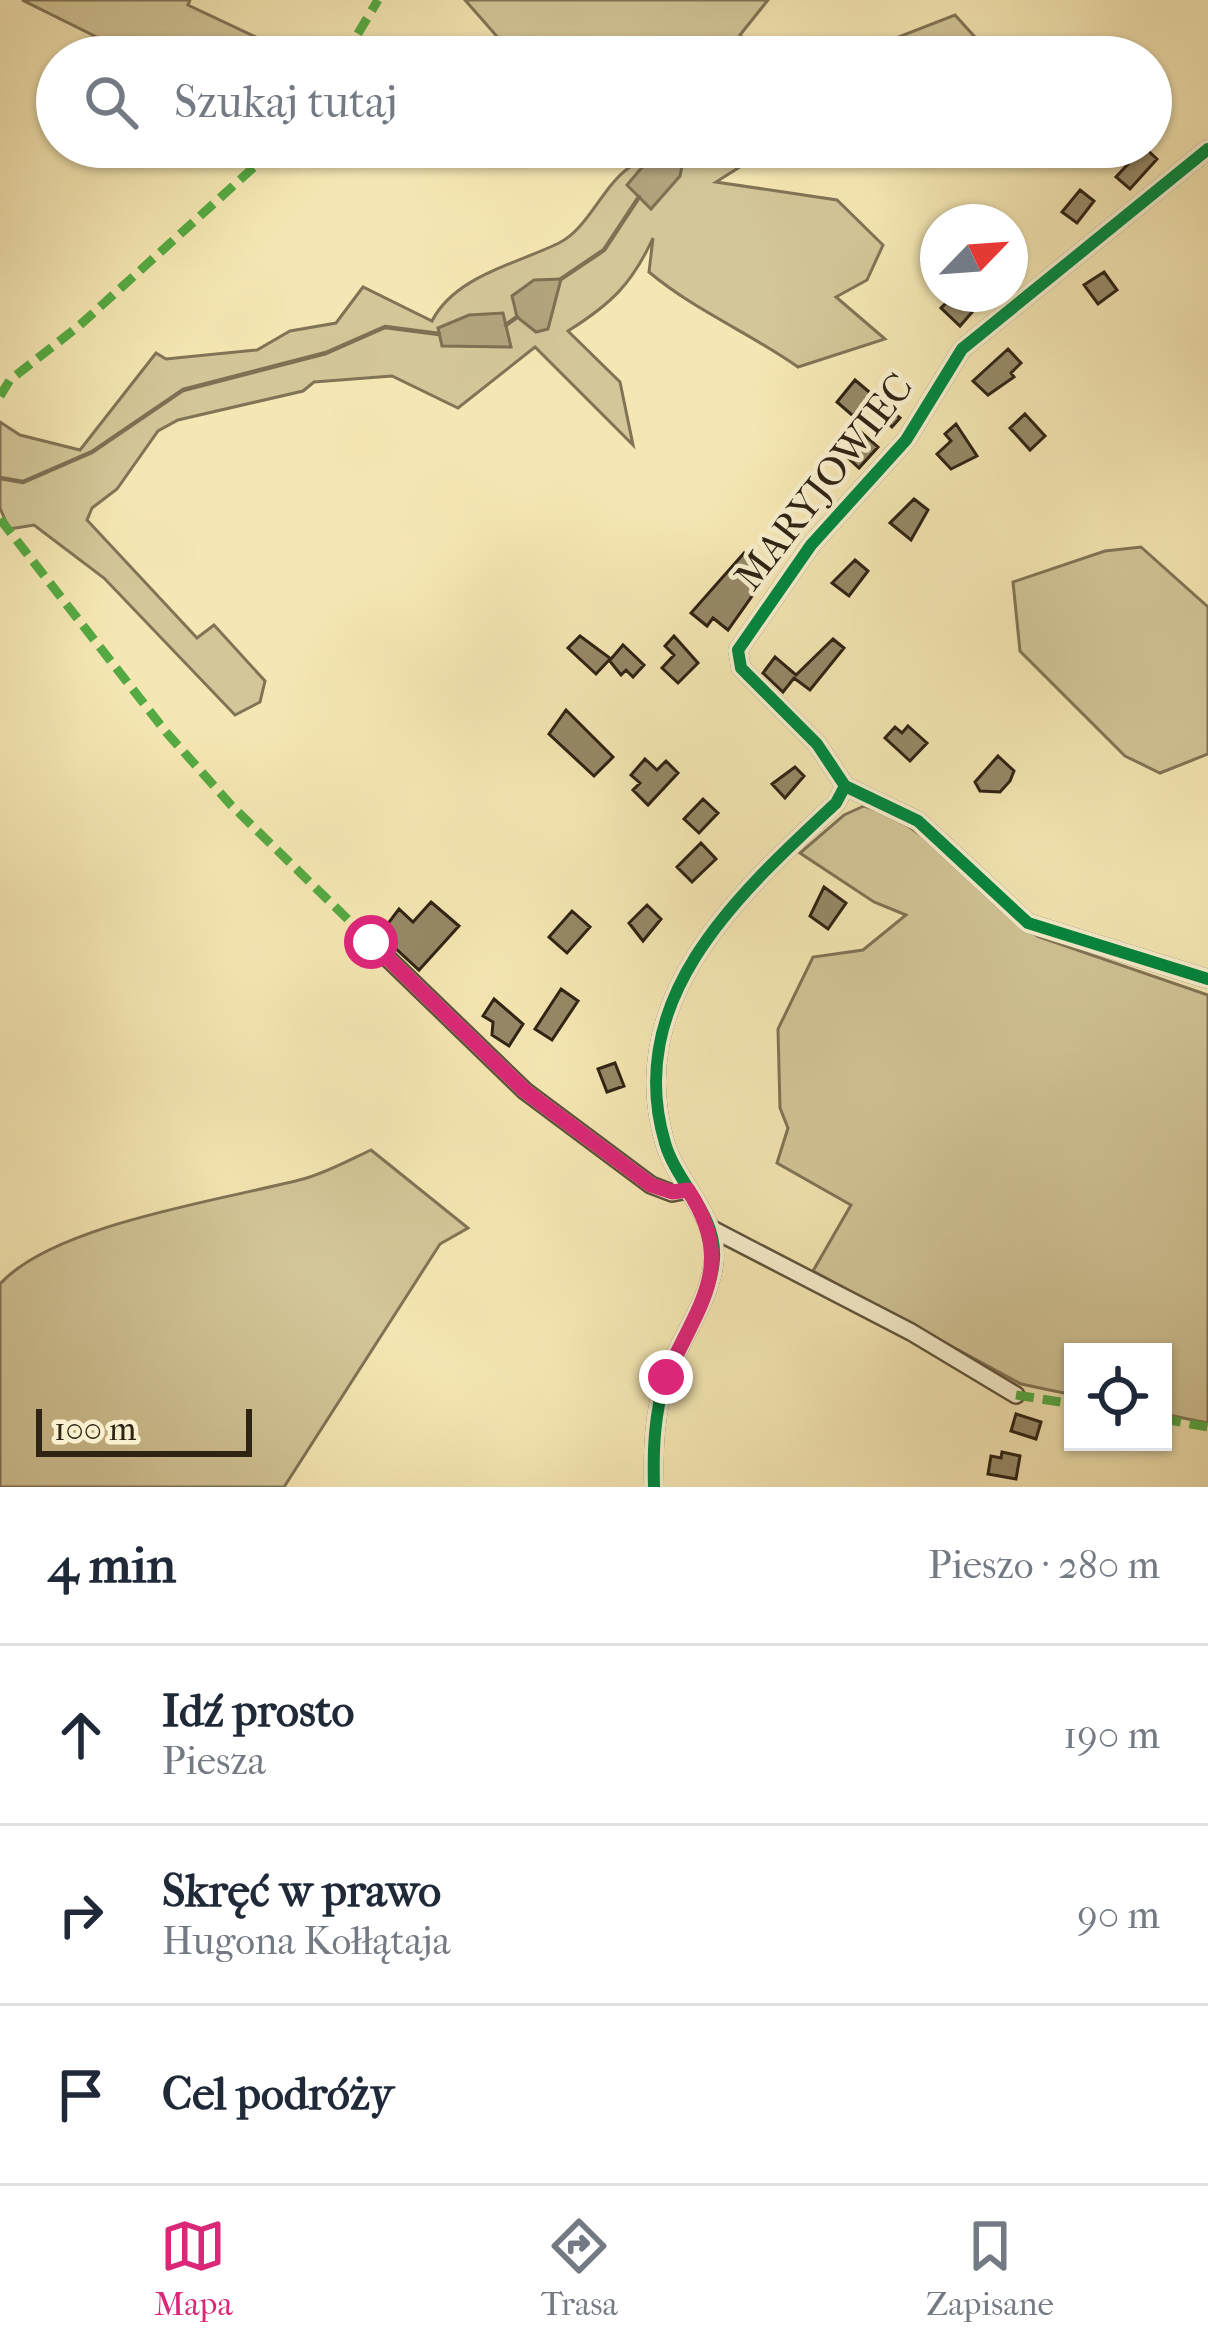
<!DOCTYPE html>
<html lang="pl">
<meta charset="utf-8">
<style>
:root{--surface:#fff;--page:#f2f2f3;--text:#1f2937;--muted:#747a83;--line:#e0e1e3;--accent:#db2777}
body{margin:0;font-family:"IM FELL French Canon",serif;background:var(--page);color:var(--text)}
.controls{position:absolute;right:36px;bottom:36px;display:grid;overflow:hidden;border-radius:0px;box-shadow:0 3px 9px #0004}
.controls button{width:108px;height:108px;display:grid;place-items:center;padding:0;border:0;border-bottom:3px solid var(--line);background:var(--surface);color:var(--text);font:60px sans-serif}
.compass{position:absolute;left:920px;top:204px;width:108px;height:108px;border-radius:50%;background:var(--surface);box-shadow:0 3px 9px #0004;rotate:65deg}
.scale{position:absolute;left:36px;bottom:30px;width:216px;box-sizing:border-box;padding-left:12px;border:6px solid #2f2314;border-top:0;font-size:33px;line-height:42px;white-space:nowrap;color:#2f2314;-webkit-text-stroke:9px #f8efce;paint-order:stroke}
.stop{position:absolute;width:36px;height:36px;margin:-27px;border:9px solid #db2777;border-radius:50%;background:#fff}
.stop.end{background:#db2777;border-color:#fff;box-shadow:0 3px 12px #0008}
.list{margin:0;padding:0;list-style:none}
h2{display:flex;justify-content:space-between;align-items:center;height:156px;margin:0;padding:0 48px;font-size:51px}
h2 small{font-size:39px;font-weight:400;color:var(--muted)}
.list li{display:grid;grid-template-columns:78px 1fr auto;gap:36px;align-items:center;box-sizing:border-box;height:180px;padding:0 48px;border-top:3px solid var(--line)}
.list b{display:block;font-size:45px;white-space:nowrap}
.list p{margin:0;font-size:39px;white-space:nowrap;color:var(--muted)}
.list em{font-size:39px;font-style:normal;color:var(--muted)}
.icon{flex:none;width:66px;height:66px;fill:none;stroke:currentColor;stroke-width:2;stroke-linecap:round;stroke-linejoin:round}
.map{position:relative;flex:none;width:1208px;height:1487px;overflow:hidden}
.search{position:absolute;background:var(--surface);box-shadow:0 3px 9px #0004;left:36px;right:36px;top:36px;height:132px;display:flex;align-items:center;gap:30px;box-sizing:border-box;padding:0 42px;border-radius:66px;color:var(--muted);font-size:45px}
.sheet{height:696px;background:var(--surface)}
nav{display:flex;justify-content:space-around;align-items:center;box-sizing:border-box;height:168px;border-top:3px solid var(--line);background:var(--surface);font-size:33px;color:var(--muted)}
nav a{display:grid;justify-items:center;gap:6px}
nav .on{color:var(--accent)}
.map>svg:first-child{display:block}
.green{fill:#d3c698;stroke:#817456;stroke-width:3}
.water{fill:#b2a47d;stroke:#7e7053;stroke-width:3}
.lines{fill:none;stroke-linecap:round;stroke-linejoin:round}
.stream{stroke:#7e7053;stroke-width:4.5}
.building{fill:#968967;stroke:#2f2314;stroke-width:3}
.minor-casing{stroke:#60543c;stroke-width:20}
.minor{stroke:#f8efce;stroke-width:15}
.quiet{stroke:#54aa42;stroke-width:9;stroke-dasharray:18 9;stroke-linecap:butt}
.cycleway-casing{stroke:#f8efce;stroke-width:20}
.cycleway{stroke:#00873e;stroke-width:12}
.route{stroke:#db2777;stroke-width:15}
.labels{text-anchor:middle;stroke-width:9;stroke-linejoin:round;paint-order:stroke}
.street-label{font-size:39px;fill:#2f2314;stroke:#f8efce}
</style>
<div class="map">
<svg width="1208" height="1487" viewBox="0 0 1208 1487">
<rect width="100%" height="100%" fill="#f5e7b3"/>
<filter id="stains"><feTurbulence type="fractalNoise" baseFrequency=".00167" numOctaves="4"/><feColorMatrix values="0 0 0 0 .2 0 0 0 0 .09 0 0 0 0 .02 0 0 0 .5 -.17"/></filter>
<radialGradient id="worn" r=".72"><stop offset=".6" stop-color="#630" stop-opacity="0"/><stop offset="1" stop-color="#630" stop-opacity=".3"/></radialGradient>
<!-- green -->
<path class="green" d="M22 0H190L188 5 298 57H137Z
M465 0H768L740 35 746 41 731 49 730 57H515Z
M955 15 993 57H864L888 41Z
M610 147H641L636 160 647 147H840L743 165 716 182 837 200 883 245 867 280 836 297 885 339 798 367C750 333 694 310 649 272L653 238C632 284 611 304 568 331L620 382 633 445 535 347 458 408 392 376 314 382 303 391 178 420 158 431 117 489 92 508 87 520 197 638 214 625 265 681 260 702 235 715 104 578 34 525 9 529 0 508V422L20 435 80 450 156 353 166 359 257 350 290 331 336 323 363 287 432 321C455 276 516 264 559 243 588 229 603 185 630 167Z
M1141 547 1208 607V754L1160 773 1125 756 1020 651 1013 582 1105 551Z
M864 806C938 826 975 900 1039 937L1208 995V1423L1163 1414V1352H1073V1395L1021 1384 813 1271 851 1205 777 1163 788 1128 780 1108 778 1029 813 957 863 950 906 915 874 902 800 853 844 815Z
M371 1150 468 1228 440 1244 284 1487H0V1284C54 1224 224 1200 303 1179 326 1173 349 1160 371 1150Z"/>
<!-- water -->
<path class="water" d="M670 147 685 151 680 176 651 209 627 185 650 158Z
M561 279 548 329 536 332 517 317 512 296 534 280Z
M503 313 511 347 442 346 438 328 469 315Z"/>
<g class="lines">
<!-- stream -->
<path class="stream" d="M685 151 690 147
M561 279 604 250 639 197
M506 325 517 317
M0 478 23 482 92 452 183 390 326 353 385 327 439 334"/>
</g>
<!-- building -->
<path class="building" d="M1144 147 1157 159 1130 189 1116 177Z
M1080 190 1094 201 1077 223 1062 212Z
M1104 272 1117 290 1098 304 1084 285Z
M955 294 973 311 960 326 941 308Z
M1008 349 1021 363 1011 373 1014 377 988 395 973 381Z
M855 380 900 418 892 427 865 403 853 416 837 402Z
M1025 414 1045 436 1030 450 1010 428Z
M956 424 977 456 951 469 937 454 951 441 945 434Z
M861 432 878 447 859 468 845 455Z
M914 499 928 510 911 540 890 523Z
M744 553 769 572 728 630 713 618 707 626 691 613Z
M855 560 868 571 849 596 832 583Z
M580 636 611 659 623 645 644 665 633 677 626 670 621 675 609 660 596 674 568 648Z
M674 636 698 663 678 683 662 668 674 655 665 646Z
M833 639 844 648 810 690 794 678 783 692 763 673 775 657 796 675Z
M566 710 613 757 594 776 549 734Z
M908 726 927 743 910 761 885 738 895 727 902 733Z
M998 756 1014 771 1010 781 1000 792 980 791 975 782Z
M645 759 657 770 666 761 678 773 648 805 633 790 640 783 631 775Z
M795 767 804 776 785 798 772 784Z
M703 799 718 813 699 833 684 819Z
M701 843 716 859 692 882 677 867Z
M824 887 846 903 828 929 810 916Z
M431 902 459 926 419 970 380 934 399 909 413 922Z
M647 905 661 919 643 941 629 923Z
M572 911 590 927 567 953 549 937Z
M561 989 578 1001 552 1040 535 1029Z
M494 999 523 1024 509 1046 492 1035 493 1022 483 1016Z
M615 1063 624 1086 607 1092 598 1069Z
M1016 1414 1041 1422 1036 1439 1011 1431Z
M1002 1452 1020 1456 1016 1479 988 1474 991 1456 1001 1458Z"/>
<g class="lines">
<defs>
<path id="minor" d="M845 786 817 744 741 668 738 650 811 545 906 440 962 349 1208 149
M845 786 918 821 1028 923 1208 979
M371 942 525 1091 651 1185 672 1193 688 1190
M712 1229 911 1332 1016 1395
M654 1487C653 1451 654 1413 666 1378 679 1338 711 1301 714 1259 717 1214 677 1184 665 1143 622 997 741 892 836 803L845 786"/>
</defs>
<!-- minor casing -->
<use href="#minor" class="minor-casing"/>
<!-- minor -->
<use href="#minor" class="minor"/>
<!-- quiet -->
<path class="quiet" d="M344 57 378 0
M0 396 10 380 80 325 276 147
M0 519 166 732 231 805 371 942
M1016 1395 1073 1404
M1163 1419 1208 1427"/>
<defs>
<path id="cycleway" d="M845 786 817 744 741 668 738 650 811 545 906 440 962 349 1208 149
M845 786 918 821 1028 923 1208 979
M654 1487C653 1451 654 1413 666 1378 679 1338 711 1301 714 1259 717 1214 677 1184 665 1143 622 997 741 892 836 803L845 786"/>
</defs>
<!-- cycleway casing -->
<use href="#cycleway" class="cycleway-casing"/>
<!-- cycleway -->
<use href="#cycleway" class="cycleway"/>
</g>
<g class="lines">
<!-- route -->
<path class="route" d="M371 942 525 1091 651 1185 672 1192 688 1190C738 1266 698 1304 666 1377"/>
</g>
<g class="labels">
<!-- street labels -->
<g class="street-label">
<text transform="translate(823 481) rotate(-52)" y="14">MARYJOWIEC</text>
</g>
</g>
<rect width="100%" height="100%" filter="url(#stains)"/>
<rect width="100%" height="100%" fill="url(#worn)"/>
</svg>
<div class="controls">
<button><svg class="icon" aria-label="locate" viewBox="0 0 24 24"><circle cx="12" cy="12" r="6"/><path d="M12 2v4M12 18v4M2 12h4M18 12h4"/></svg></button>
</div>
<svg class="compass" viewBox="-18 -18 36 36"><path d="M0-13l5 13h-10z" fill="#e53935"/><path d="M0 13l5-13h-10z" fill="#747a83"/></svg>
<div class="scale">100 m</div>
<div class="stop" style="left:371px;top:942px"></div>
<div class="stop end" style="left:666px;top:1377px"></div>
<div class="search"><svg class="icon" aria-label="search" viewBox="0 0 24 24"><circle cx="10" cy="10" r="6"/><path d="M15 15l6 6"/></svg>Szukaj tutaj</div>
</div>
<section class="sheet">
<h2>4 min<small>Pieszo · 280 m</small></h2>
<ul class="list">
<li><svg class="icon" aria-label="ahead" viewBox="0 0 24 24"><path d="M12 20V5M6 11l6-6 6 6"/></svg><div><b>Idź prosto</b><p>Piesza</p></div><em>190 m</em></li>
<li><svg class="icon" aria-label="right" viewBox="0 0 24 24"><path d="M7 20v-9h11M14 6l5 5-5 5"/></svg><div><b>Skręć w prawo</b><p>Hugona Kołłątaja</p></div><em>90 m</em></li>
<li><svg class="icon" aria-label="arrive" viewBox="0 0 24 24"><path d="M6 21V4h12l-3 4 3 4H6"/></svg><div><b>Cel podróży</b></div></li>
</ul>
</section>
<nav>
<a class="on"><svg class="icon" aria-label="map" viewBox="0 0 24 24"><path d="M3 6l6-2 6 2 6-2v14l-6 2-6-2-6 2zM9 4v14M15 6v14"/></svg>Mapa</a>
<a><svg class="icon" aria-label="directions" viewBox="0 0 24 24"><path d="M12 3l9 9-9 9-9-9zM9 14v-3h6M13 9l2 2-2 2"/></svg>Trasa</a>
<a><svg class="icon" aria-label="saved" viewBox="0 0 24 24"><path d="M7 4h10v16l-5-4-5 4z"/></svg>Zapisane</a>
</nav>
